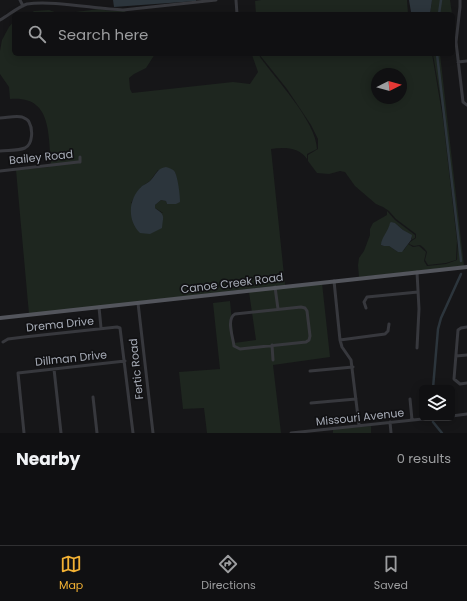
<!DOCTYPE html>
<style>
:root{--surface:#101012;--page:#19191b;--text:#f1f3f6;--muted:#9c9d9f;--line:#303032;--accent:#f2b134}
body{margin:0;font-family:Poppins,sans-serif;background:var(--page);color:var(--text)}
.controls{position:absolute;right:12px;bottom:12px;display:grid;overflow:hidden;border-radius:6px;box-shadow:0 2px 10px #0003}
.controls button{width:36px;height:36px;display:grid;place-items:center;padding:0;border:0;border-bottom:1px solid var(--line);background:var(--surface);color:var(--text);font:20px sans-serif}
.compass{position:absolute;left:371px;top:68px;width:36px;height:36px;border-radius:50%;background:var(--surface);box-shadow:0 2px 10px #0003;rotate:84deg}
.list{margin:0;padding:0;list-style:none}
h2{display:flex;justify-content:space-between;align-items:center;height:52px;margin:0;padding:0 16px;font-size:17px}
h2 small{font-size:13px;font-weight:400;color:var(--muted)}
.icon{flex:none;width:22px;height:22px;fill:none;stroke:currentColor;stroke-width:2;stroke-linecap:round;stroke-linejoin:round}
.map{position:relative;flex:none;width:467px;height:433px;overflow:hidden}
.search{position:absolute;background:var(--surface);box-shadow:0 2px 10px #0003;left:12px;right:12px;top:12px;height:44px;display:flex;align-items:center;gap:10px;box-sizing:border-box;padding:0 14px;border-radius:6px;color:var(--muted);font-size:15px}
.sheet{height:112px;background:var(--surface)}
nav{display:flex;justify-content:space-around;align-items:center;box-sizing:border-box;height:56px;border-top:1px solid var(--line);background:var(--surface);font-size:11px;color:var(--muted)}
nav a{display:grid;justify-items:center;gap:2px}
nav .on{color:var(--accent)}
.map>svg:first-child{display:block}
.green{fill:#1e261f;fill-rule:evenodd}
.water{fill:#2c353c}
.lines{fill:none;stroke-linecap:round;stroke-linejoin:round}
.canal{stroke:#2c353c;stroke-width:2.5}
.minor{stroke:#37383d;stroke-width:3}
.major{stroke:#53555c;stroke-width:4}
.labels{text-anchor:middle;stroke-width:3.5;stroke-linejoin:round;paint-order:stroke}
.street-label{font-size:11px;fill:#a8adb8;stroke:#111113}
</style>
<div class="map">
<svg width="467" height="433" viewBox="0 0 467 433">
<rect width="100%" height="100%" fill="#161618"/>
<!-- green -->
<path class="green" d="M261 0H407L408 14H256L255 1Z
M432 0H450L452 14H430Z
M99 9 111 11H125L127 14H30L34 11 49 10 60 14Z
M14 21V54H155L146 68 134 74 129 78 130 89 132 93 233 82 250 84 258 72 252 55 258 54C274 78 316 120 317 149L307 154V159C299 147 284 147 271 149L285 285 29 314 16 170 49 167V165L51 163C48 134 52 95 10 99L9 87 0 74V51L2 40 9 27ZM158 170 175 172 179 192 176 204H167L166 201 161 200 155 205V208L163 213 131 203 141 187 150 181Z
M259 54H432L443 119 457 241 456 260 446 263 428 265 425 260 427 252 424 248 420 245 414 246 409 244 410 242 416 238V234L396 219 389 211 383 207 376 204 355 186 345 172 340 171 329 174 317 173 308 161V155L318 149V139L311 125 287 89ZM377 74H401V98H377Z
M433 54H440L464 266 359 277 358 265 359 258 364 251 370 235V229L373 223 387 215V211L395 220 415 235V238L411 240 412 238 395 223 389 226V229L381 245 384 246H389L398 252 404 250 408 244 413 247 419 246 426 252 424 261 427 266 446 264 457 260 458 241 444 119Z
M322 283 330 357 273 365 281 433H207L204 408 183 409 179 372 220 369 213 303 230 301 234 343 256 340 249 292Z
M371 426V433H333V429Z"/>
<!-- water -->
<path class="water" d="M113 0H196V1L114 7Z
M409 0H432L430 14H409L411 12Z
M166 167C169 168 173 169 175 172 178 179 180 194 180 202L176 204H167L166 201 161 200 155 205V208C166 216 163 215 162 228L150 234 140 233C127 220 128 199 142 186 145 184 148 183 150 181 156 175 157 168 166 167Z
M391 222 395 223 403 230 412 235 411 240 402 252H398L389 246H384L381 245C381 238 388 232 390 223Z"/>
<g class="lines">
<!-- canal -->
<path class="canal" d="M439 14 441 0
M437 54 461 261
M433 388 438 329 441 318 461 274
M433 422 442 433"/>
<!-- minor -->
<path class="minor" d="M20 0 23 6
M236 0 237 14
M460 0V7L456 42 463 102 467 105
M0 20C9 15 18 7 27 4 52 0 96 9 123 10L216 0
M458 62 467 61
M0 118C6 118 16 115 22 117 24 118 28 119 29 122 33 129 33 144 25 148 18 151 7 150 0 151
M0 171 78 162H80V157
M417 272 419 309 417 348
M334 281 340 340 342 347 351 360 359 425
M275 287 278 309
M138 303 153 433
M99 307 101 328
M301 307 305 308 307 311 310 336 309 340 306 342 240 349 234 346C233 337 226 319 235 314Z
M366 308 364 302 367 297 418 292
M467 327 461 328 458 330 454 379 460 384 467 383
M340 340 385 334 388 331 389 324
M3 342 8 339 24 337 117 327 120 328 133 433
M272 345 273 360
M456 356 467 355
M54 369 61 433
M310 371 353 367
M93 397 97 433
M410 399 412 420
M311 403 356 399
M452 416 467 414
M390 422 391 433
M24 433 18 373 125 361
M291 433 432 418"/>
<!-- major -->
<path class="major" d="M0 318 467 267"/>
</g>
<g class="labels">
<!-- street labels -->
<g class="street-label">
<text transform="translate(41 157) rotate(-6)" y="4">Bailey Road</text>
<text transform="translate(232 283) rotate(-7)" y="4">Canoe Creek Road</text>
<text transform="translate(60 324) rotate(-6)" y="4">Drema Drive</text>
<text transform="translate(71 358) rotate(-6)" y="4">Dillman Drive</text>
<text transform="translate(136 369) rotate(-96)" y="4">Fertic Road</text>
<text transform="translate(360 417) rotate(-6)" y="4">Missouri Avenue</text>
</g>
</g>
</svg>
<div class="controls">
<button><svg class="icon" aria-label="layers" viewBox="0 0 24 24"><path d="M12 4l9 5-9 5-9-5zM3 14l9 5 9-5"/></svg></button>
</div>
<svg class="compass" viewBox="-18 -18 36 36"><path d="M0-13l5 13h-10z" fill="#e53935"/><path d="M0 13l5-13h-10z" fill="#9c9d9f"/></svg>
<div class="search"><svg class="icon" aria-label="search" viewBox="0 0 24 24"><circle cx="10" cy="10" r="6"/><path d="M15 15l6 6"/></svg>Search here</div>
</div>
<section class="sheet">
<h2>Nearby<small>0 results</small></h2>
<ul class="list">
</ul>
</section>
<nav>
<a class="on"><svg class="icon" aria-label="map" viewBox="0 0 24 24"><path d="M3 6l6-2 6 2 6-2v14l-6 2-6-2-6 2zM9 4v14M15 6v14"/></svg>Map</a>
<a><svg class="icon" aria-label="directions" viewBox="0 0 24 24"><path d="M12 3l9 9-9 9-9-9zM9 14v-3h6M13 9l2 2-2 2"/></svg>Directions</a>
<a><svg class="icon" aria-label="saved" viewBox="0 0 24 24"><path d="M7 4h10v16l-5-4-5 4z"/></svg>Saved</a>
</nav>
